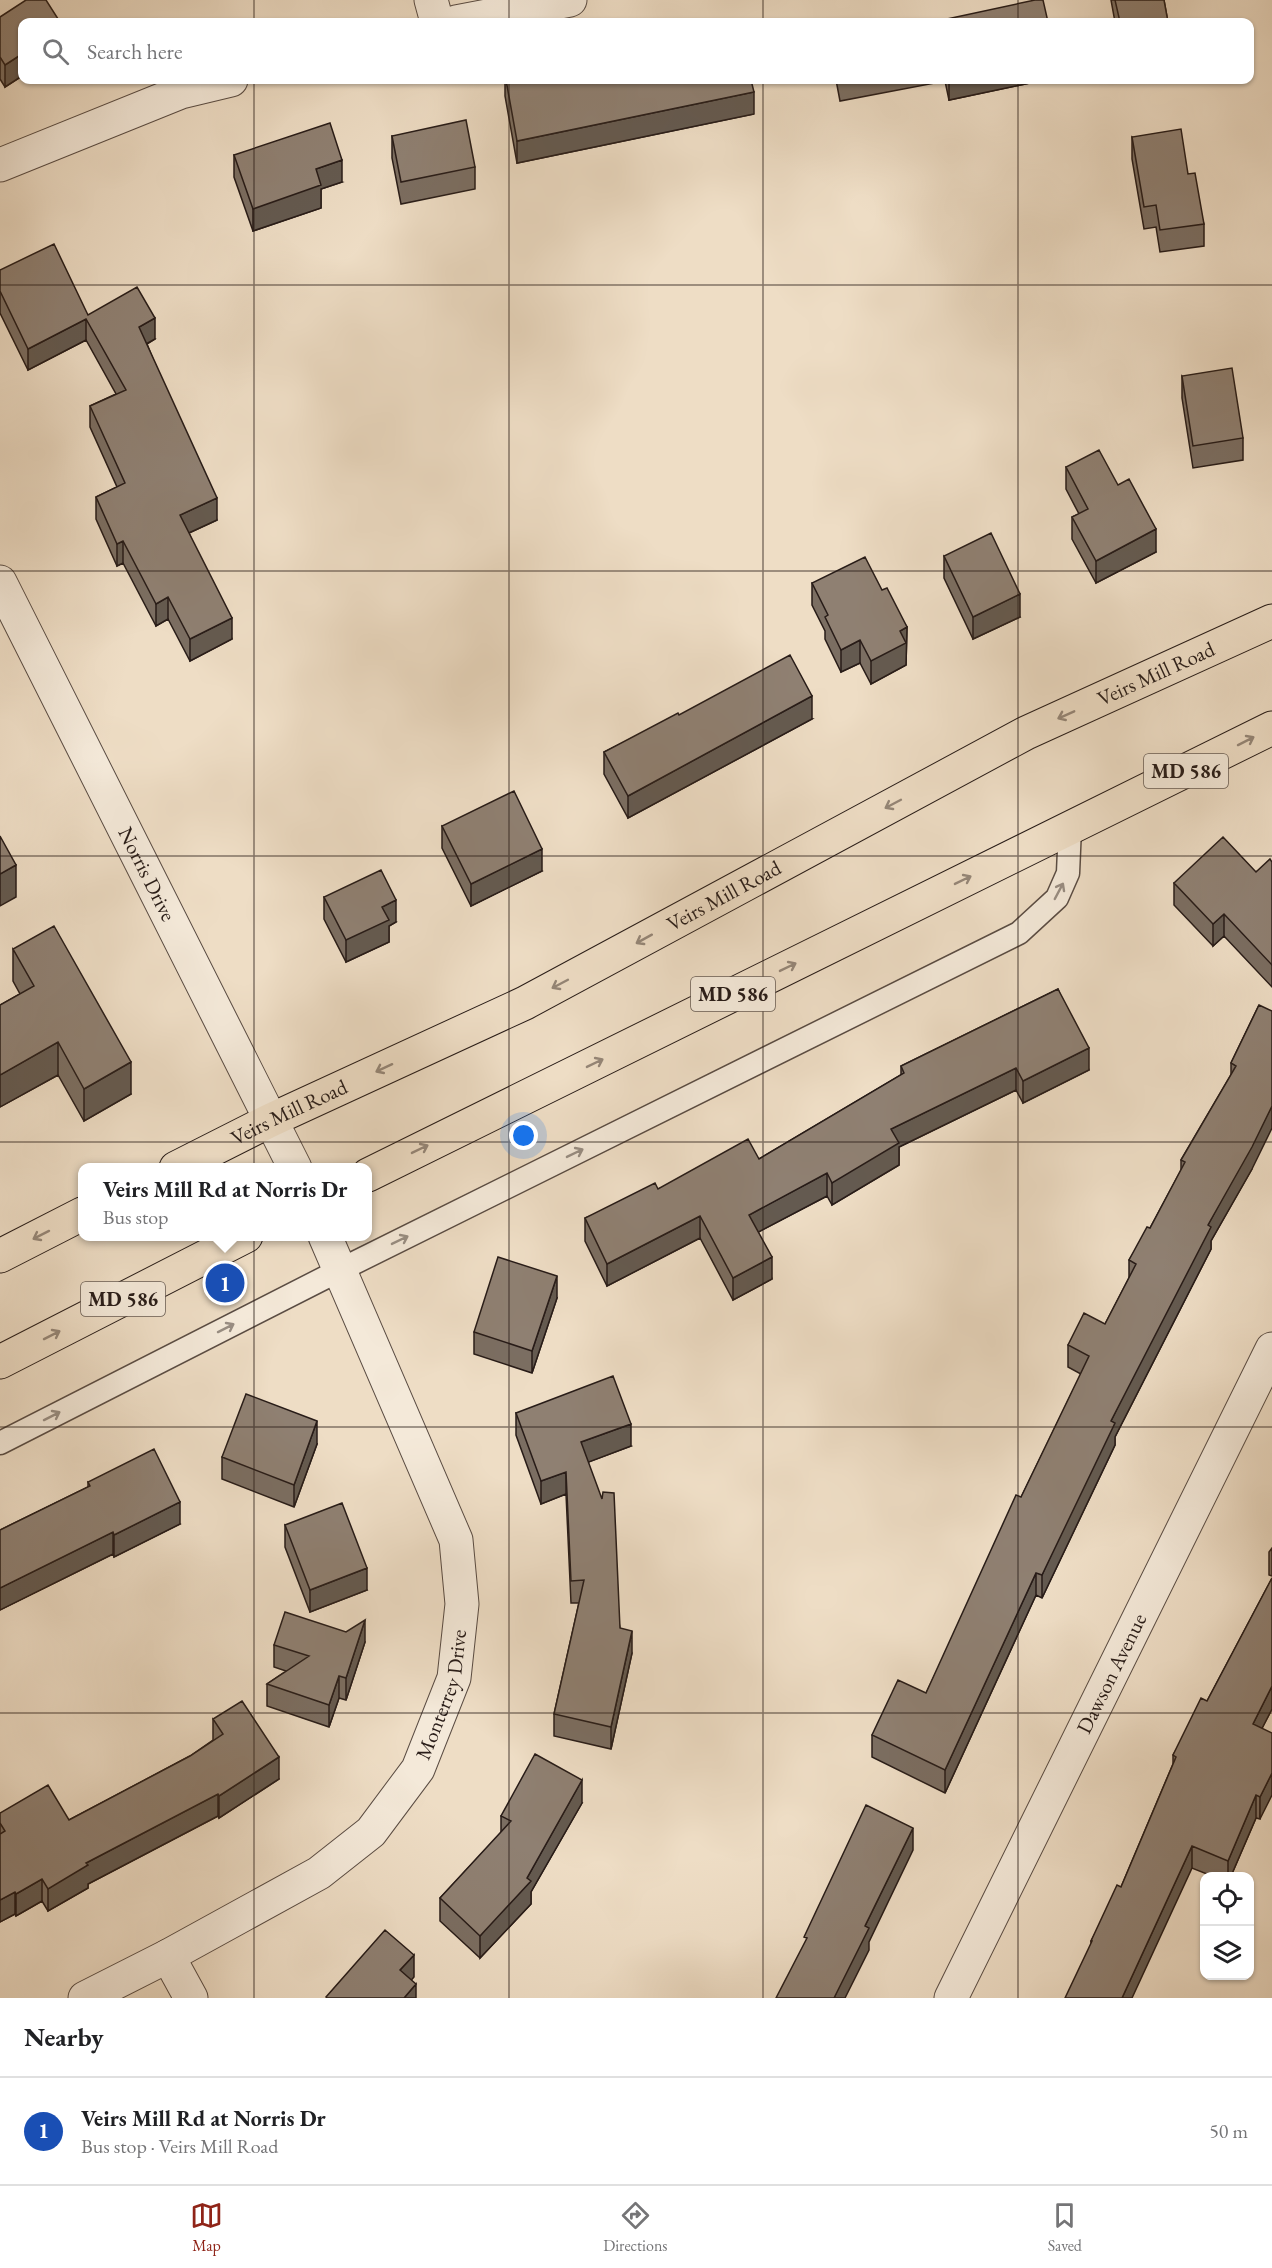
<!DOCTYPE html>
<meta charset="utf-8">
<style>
:root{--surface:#fff;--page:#f2f2f2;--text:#202124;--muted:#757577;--line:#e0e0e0;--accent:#8f2418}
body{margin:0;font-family:"EB Garamond",serif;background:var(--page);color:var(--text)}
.controls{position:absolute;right:18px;bottom:18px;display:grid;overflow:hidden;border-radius:12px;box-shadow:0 2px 4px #0004}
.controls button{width:54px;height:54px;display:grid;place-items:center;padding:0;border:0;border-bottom:2px solid var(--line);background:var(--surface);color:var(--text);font:30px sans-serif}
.you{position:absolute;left:524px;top:1136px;width:21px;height:21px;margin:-15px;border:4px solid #fff;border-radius:50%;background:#1a73e8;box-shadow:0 0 0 9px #1a73e833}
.badge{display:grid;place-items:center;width:39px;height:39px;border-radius:50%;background:var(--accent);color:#fff;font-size:20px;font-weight:700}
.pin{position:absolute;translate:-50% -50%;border:3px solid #fff;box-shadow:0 2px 6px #0006}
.popup{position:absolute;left:78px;top:1163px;width:294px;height:78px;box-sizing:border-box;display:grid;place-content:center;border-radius:12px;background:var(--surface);filter:drop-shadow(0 2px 4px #0005);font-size:20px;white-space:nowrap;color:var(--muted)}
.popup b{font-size:22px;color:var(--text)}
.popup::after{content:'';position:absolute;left:50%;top:100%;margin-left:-12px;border:12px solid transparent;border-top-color:var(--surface)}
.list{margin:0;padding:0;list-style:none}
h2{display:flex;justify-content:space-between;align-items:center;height:78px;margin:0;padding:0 24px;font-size:26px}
h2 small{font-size:20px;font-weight:400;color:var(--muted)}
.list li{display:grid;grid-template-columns:39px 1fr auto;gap:18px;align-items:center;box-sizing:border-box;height:108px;padding:0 24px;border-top:2px solid var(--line)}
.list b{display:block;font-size:22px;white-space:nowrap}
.list p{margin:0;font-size:20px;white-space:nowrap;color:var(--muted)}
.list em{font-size:20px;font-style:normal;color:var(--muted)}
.icon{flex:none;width:33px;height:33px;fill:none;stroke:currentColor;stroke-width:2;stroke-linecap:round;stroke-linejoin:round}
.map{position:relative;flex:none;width:1272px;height:1998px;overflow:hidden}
.search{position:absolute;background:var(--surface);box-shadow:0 2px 4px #0004;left:18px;right:18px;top:18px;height:66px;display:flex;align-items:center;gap:15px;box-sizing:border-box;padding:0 21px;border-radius:12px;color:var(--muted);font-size:22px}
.sheet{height:186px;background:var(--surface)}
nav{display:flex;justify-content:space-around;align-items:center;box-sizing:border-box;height:84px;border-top:2px solid var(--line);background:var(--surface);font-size:16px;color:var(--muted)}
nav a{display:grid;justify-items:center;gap:3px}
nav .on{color:var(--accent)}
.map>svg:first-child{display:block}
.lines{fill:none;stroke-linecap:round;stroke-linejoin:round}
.service-casing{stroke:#5a4c43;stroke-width:25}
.minor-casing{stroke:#5a4c43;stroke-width:35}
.primary-casing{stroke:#281c18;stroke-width:35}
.service{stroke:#f4e9d9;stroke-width:22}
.minor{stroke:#f4e9d9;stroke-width:33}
.primary{stroke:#eeddc5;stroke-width:33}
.wall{fill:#7b6e62;stroke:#281c18;stroke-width:1.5}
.shaded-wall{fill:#645a50;stroke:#281c18;stroke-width:1.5}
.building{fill:#8f8072;stroke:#281c18;stroke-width:1.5}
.oneway{stroke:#958677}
.oneway2{stroke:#988d82}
.grid{fill:none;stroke:#281c18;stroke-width:1.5;stroke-opacity:0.55}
.labels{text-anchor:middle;stroke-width:4.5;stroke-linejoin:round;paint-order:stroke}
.shield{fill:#f4e9d9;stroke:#655a52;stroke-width:1.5}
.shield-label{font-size:20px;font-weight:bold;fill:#281c18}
.street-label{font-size:21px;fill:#281c18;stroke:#f4e9d9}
</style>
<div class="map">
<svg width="1272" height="1998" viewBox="0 0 1272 1998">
<rect width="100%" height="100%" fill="#eeddc5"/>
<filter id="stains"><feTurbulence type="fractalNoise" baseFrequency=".00333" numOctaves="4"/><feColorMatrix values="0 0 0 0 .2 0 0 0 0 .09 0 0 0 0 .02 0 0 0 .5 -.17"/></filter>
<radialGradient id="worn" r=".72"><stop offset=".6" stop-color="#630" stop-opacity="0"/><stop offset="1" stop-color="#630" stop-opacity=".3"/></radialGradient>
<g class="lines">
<defs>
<path id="service" d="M0 1443 340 1270 1019 933 1057 898 1068 873 1070 827"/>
<g id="minor">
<path d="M431 0 437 22"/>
<path d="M456 22 570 0"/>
<path d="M0 165 181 92 231 80"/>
<path id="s1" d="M0 582 295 1168"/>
<path d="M168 1956 191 1998"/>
<path id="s2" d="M85 1998 168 1956 319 1873 371 1832 418 1769 454 1678 462 1604 456 1540 325 1236"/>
<path id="s3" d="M951 1998 1272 1349"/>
</g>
<g id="primary">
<path id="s4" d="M176 1168 271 1120 525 1003 1026 733 1272 621"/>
<path d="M368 1175 1272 728"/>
<path d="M0 1256 82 1214"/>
<path d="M0 1362 246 1236"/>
</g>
</defs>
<!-- service casing -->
<use href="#service" class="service-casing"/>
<!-- minor casing -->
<use href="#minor" class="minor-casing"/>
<!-- primary casing -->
<use href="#primary" class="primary-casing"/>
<!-- service -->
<use href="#service" class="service"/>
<!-- minor -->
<use href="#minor" class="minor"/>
<!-- primary -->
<use href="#primary" class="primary"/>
</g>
<!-- wall -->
<path class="wall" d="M1111 0H1164L1168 22H1115Z
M0 17 22 22V76L5 87 0 79Z
M505 80H543V83H596L754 114 517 163 505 96Z
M836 80H1044L949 100 945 81 840 101Z
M392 136 475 167V189L401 204 392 158Z
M1132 137 1188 174 1204 224V246L1160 252 1156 227 1144 229 1132 159Z
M234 155 342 182 321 189V208L253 231 234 177Z
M0 270 88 315 155 339 147 344 217 520 189 533 232 639 190 661 168 619 156 626 123 563 117 566 96 519V497L117 487 90 427V406L116 394 86 340 28 370 0 313Z
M1182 376 1243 438V460L1193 468 1182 398Z
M1066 467 1118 485 1156 552 1096 583 1072 539V517L1079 514 1066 489Z
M944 556 1020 617 973 639 944 578Z
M812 583 882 590 907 627 906 665 871 684 860 663 841 672 825 639V631L812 605Z
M679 715 812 719 628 818 604 774V752Z
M442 826 542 871 471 906 442 848Z
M1272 862V987L1224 936 1213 946 1174 905V883L1256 872Z
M324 897 396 922 389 926V942L346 962 324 919Z
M13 949 131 1094 84 1121 58 1075 0 1107V1005L20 994 13 981Z
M1058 989 1089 1070 1023 1103 1016 1090 899 1147V1165L832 1205 827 1196 758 1232 772 1279 733 1300 700 1238 607 1286 585 1241V1218L658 1189 759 1159 901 1075V1066Z
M1259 1005 1252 1169 1211 1241V1249L1115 1437V1445L1042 1598 1036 1595 945 1793 872 1757V1735L926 1693 1081 1374 1068 1367V1345L1105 1324 1129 1278V1260L1150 1228 1181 1170V1160L1231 1075V1063Z
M557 1298 532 1373 474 1354V1332Z
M516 1413 631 1446 588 1462 620 1628 632 1653 611 1749 554 1736V1714L579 1603H571L566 1494 541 1504 516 1435Z
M317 1444 294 1507 222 1479V1457Z
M88 1482 180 1524 114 1557 113 1554 0 1610V1530L88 1487Z
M285 1525 367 1590 310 1612 285 1547Z
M1272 1548V1576L1269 1575V1552Z
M1272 1578V1709L1262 1728 1260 1819 1256 1818 1231 1876H1212L1192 1868 1091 1945V1941L1121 1887 1173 1764V1755L1207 1701Z
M365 1642 346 1700 339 1698 329 1727 267 1706V1684L286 1671 274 1667V1645Z
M213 1719 279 1779 219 1818 218 1816 88 1884V1888L48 1911 42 1901 16 1916 15 1914 0 1922V1813L69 1820 190 1756 213 1740Z
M582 1803 531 1892V1904L480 1958 440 1921V1898L501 1833V1816Z"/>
<!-- shaded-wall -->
<path class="shaded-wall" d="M22 54V76L5 87V65Z
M949 80H1044L949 100Z
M754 92V114L517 163V141Z
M342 160V182L321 189V208L253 231V209L316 169Z
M155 318V339L139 348V327Z
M86 319V340L28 370V349Z
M217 498V520L180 537V515Z
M1156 529V552L1096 583V561Z
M123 541V563L117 566V544Z
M1020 594V617L973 639V617Z
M168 597V619L156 626V604Z
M232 618V639L190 661V639Z
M907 627 906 665 871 684V661L900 631Z
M860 640V663L841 672V650Z
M812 696V719L628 818V796Z
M542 849V871L471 906V884Z
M16 865V897L0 906V874Z
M396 900V922L389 926V942L346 962V940L382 907Z
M1224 914V936L1213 946V924Z
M58 1042V1075L0 1107V1075Z
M1089 1048V1070L1023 1103V1081Z
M131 1062V1094L84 1121V1089Z
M1016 1068V1090L899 1147V1165L832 1205V1183L891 1129Z
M1272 1106V1128L1252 1169 1211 1241V1249L1115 1437V1445L1042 1598V1575L1111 1421 1208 1225Z
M827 1173V1196L749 1237V1215Z
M700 1216V1238L607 1286V1264Z
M772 1257V1279L733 1300V1278Z
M557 1276V1298L532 1373V1351Z
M317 1421V1444L294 1507V1485Z
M631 1424V1446L581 1465V1442Z
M566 1472V1494L541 1504V1481Z
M180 1502V1524L114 1557V1535Z
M113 1532V1554L0 1610V1588Z
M367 1568V1590L310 1612V1590Z
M1036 1573V1595L945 1793V1770Z
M365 1620V1642L346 1700V1678Z
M632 1631V1653L611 1749V1727Z
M339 1676V1698L329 1727V1705Z
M1272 1686V1709L1253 1746V1724Z
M279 1757V1779L219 1818V1796Z
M1272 1773V1795L1260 1819V1797Z
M582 1780V1803L531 1892V1904L480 1958V1936L527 1878Z
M218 1794V1816L88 1884V1888L48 1911V1889L86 1863Z
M1256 1795V1818L1231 1876H1228V1861Z
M913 1828V1850L869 1942V1950L845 1998H834L865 1926Z
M1192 1846V1868L1132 1998H1122Z
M42 1879V1901L16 1916V1894Z
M15 1892V1914L0 1922V1900Z
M414 1955V1977L400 1993V1970Z
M416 1984V1998H404Z"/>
<!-- building -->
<path class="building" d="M26 0H46L60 22H22V54L5 65 0 57V17Z
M1035 0H1043L1048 22H933Z
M1115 0H1164L1168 22H1120Z
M506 80H543V83L559 80H596V83L614 80H751L754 92 517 141Z
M466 120 475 167 401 182 392 136Z
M330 123 342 160 316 169 321 185 253 209 234 155Z
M1181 129 1188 174 1195 173 1204 224 1160 230 1156 205 1144 207 1132 137Z
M54 244 88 315 137 287 155 318 139 327 217 498 180 515 232 618 190 639 168 597 156 604 123 541 117 544 96 497 125 483 90 406 126 390 86 319 28 349 0 291V270Z
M1232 368 1243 438 1193 446 1182 376Z
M1099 450 1118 485 1129 479 1156 529 1096 561 1072 517 1088 509 1066 467Z
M991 533 1020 594 973 617 944 556Z
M865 557 882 590 887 588 907 627 900 631 906 643 871 661 860 640 841 650 825 617 828 615 812 583Z
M790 655 812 696 628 796 604 752 678 713 679 715Z
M514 791 542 849 471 884 442 826Z
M0 836 16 865 0 874Z
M1223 837 1256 872 1270 859 1272 862V965L1224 914 1213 924 1174 883Z
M381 870 396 900 382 907 389 920 346 940 324 897Z
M54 926 131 1062 84 1089 58 1042 0 1075V1005L34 986 13 949Z
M1058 989 1089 1048 1023 1081 1016 1068 891 1129 899 1143 832 1183 827 1173 749 1215 772 1257 733 1278 700 1216 607 1264 585 1218 655 1183 658 1189 748 1139 759 1159 904 1073 901 1066Z
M1259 1005 1272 1011V1106L1252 1147 1208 1225 1211 1227 1111 1421 1115 1423 1042 1575 1036 1573 945 1770 872 1735 898 1680 926 1693 1016 1495 1021 1497 1089 1356 1068 1345 1084 1313 1105 1324 1136 1264 1129 1260 1147 1227 1150 1228 1185 1162 1181 1160 1236 1066 1231 1063Z
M498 1257 557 1276 532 1351 474 1332Z
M613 1376 631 1424 581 1442 602 1499 603 1492 614 1493 620 1628 632 1631 611 1727 554 1714 584 1580 571 1581 566 1472 541 1481 516 1413Z
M246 1394 317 1421 294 1485 222 1457Z
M154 1449 180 1502 114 1535 113 1532 0 1588V1530L90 1486 88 1482Z
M342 1503 367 1568 310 1590 285 1525Z
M1272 1578V1686L1253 1724 1272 1733V1773L1260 1797 1256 1795 1228 1861 1192 1846 1122 1998H1065L1092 1941H1091L1117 1885 1121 1887 1176 1757 1173 1755 1201 1698 1207 1701Z
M285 1612 346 1632 365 1620 346 1678 339 1676 329 1705 267 1684 309 1656 274 1645Z
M242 1701 279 1757 219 1796 218 1794 86 1863 88 1865 48 1889 42 1879 16 1894 15 1892 0 1900V1834L5 1831 0 1823V1813L48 1785 69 1820 190 1756 223 1734 213 1719Z
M535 1754 582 1780 527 1878 531 1881 480 1936 440 1898 511 1821 501 1816Z
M866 1805 913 1828 865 1926 869 1928 834 1998H776L807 1938 804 1937Z
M385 1930 414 1955 400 1970 416 1984 404 1998H327L326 1997Z"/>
<!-- one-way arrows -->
<defs><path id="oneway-shaft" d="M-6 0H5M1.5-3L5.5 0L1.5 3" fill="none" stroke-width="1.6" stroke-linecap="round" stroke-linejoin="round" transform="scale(1.5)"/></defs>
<g class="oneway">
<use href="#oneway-shaft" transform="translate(1066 715) rotate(156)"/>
<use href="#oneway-shaft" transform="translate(1246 741) rotate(-27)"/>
<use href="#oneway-shaft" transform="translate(893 804) rotate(152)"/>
<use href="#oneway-shaft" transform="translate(963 880) rotate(-26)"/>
<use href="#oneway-shaft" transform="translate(644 939) rotate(151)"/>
<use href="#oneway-shaft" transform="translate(788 967) rotate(-26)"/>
<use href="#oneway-shaft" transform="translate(560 984) rotate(152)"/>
<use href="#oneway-shaft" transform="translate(595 1063) rotate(-26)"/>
<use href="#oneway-shaft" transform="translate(384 1068) rotate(155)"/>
<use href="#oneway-shaft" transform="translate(420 1149) rotate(-26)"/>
<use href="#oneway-shaft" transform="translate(41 1235) rotate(153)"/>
<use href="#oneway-shaft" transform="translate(52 1335) rotate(-27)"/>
</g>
<g class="oneway2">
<use href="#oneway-shaft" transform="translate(1059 891) rotate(-62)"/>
<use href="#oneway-shaft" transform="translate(575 1153) rotate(-26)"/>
<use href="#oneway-shaft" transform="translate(400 1240) rotate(-26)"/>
<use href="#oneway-shaft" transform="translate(226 1328) rotate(-27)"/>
<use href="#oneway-shaft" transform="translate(52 1416) rotate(-27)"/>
</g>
<!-- grid -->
<path class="grid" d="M254 0V22M509 0V22M763 0V22M1018 0V22M254 80V1998M509 80V1998M763 80V1998M1018 80V1998M0 285H1272M0 571H1272M0 856H1272M0 1142H1272M0 1427H1272M0 1713H1272"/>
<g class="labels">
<!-- shield labels -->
<g class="shield">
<rect x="1144" y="754" width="84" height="34" rx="4.5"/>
<rect x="691" y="977" width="84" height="34" rx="4.5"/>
<rect x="81" y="1282" width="84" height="34" rx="4.5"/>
</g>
<g class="shield-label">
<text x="1186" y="778">MD 586</text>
<text x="733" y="1001">MD 586</text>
<text x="123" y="1306">MD 586</text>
</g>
<!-- street labels -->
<g class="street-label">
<text dy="7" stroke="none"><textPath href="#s4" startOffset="1098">Veirs Mill Road</textPath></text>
<text dy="7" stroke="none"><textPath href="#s1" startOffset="327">Norris Drive</textPath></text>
<text dy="7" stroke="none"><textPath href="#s4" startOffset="612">Veirs Mill Road</textPath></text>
<text dy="7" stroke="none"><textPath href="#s4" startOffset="126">Veirs Mill Road</textPath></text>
<text dy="7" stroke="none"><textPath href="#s3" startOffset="362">Dawson Avenue</textPath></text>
<text dy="7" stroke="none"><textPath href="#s2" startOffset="489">Monterrey Drive</textPath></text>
</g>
</g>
<rect width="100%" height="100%" filter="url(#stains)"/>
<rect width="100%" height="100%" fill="url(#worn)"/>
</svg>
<div class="controls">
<button><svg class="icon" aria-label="locate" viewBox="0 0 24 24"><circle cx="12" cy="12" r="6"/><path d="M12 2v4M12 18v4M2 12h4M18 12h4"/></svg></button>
<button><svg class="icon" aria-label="layers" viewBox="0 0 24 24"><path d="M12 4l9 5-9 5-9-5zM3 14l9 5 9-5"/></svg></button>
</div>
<div class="you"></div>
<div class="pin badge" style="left:225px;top:1283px;background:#1a4fb4">1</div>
<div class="popup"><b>Veirs Mill Rd at Norris Dr</b>Bus stop</div>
<div class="search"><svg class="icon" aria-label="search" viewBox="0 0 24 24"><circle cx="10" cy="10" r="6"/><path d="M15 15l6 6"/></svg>Search here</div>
</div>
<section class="sheet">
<h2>Nearby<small></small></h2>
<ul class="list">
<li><span class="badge" style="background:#1a4fb4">1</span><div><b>Veirs Mill Rd at Norris Dr</b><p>Bus stop · Veirs Mill Road</p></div><em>50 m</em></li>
</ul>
</section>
<nav>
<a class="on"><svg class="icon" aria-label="map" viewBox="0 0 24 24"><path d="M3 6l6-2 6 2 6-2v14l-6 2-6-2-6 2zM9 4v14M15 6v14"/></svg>Map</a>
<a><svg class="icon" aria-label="directions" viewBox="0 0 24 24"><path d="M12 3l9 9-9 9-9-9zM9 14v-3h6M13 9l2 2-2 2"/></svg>Directions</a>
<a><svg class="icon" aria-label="saved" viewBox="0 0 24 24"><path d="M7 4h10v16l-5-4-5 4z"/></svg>Saved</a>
</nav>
